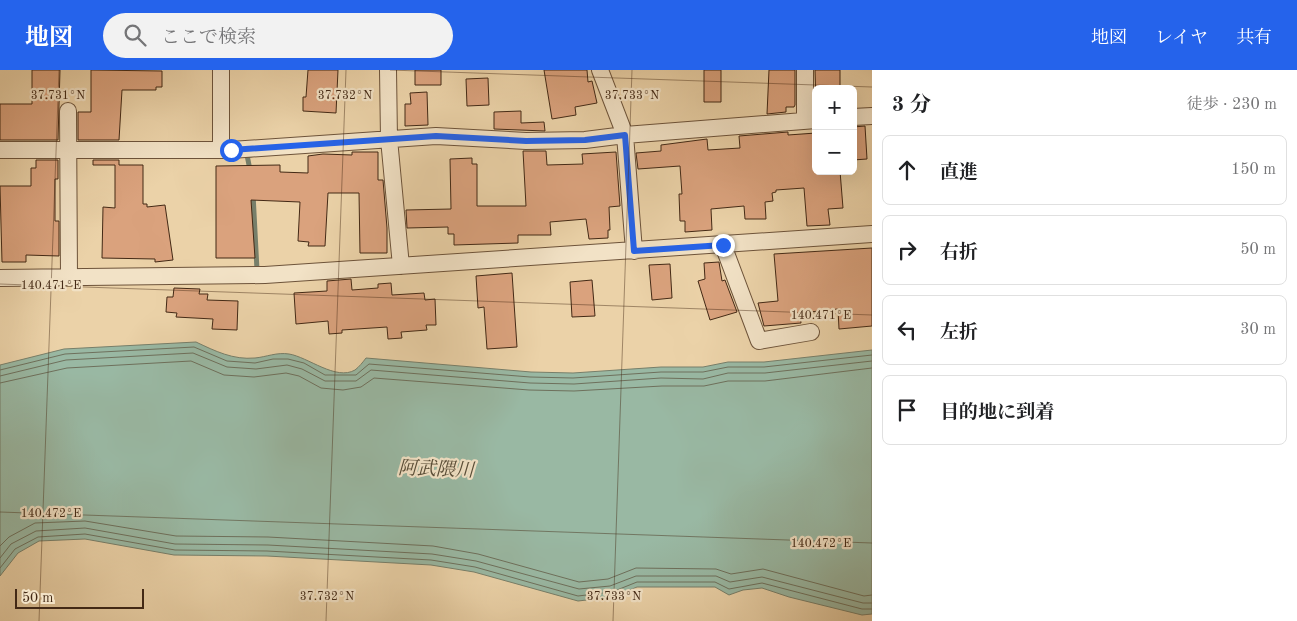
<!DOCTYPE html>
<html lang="ja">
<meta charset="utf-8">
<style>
:root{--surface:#fff;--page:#f2f2f2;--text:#202124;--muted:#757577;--line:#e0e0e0;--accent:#2563eb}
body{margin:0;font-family:"Old Standard TT","Noto Serif JP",serif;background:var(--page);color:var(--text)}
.controls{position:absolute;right:15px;top:15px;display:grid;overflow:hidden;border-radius:8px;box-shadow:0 5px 20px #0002}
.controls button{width:45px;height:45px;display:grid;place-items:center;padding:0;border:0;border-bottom:1px solid var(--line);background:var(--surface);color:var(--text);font:25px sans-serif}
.scale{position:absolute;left:15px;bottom:12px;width:129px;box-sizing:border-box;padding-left:5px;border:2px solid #432915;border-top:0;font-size:14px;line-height:18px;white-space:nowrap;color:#432915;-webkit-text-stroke:4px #f2e2c6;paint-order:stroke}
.stop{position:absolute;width:15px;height:15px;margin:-11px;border:4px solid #2563eb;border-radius:50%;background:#fff}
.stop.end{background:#2563eb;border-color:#fff;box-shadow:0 1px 5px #0008}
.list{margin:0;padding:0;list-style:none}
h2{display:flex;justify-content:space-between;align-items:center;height:65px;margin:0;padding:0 20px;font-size:21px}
h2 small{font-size:16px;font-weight:400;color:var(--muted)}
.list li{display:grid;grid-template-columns:32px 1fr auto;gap:15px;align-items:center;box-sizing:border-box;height:70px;margin:0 10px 10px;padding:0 10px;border:1px solid var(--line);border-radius:8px}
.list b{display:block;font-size:19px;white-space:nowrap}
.list em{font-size:16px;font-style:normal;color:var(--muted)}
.icon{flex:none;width:28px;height:28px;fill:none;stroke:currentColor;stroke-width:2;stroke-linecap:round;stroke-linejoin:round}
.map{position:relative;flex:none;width:872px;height:551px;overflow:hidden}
header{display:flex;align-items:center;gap:30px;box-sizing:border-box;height:70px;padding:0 25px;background:var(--accent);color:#fff}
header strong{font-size:24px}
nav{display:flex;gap:28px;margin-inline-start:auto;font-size:18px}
.search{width:350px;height:45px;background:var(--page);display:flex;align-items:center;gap:12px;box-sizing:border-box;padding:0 18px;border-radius:28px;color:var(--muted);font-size:19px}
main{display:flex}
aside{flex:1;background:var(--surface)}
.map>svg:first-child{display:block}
.water{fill:#99b8a3;stroke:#777f6a}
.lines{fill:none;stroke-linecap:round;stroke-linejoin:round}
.shore{stroke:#6e705c;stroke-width:1}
.stream{stroke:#777f6a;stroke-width:5}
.building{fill:#daa27d;stroke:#432915}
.minor-casing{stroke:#6d533a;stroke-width:18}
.minor{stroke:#f2e2c6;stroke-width:16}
.route{stroke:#2563eb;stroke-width:6}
.ticks{fill:none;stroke:#432915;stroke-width:1;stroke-opacity:0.45}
.labels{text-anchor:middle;stroke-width:4.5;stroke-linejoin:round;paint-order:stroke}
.water-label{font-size:19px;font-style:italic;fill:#584d38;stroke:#f2e2c6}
.ticks-label{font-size:12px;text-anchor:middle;fill:#432915;stroke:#f2e2c6;stroke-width:4.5;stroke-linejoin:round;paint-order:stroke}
</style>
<header>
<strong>地図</strong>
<div class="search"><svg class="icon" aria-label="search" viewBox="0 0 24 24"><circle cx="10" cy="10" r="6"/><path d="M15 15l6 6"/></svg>ここで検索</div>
<nav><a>地図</a><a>レイヤ</a><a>共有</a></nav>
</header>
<main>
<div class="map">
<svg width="872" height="551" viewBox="0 0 872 551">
<rect width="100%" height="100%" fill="#ebd2a8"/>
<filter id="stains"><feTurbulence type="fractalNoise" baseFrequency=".004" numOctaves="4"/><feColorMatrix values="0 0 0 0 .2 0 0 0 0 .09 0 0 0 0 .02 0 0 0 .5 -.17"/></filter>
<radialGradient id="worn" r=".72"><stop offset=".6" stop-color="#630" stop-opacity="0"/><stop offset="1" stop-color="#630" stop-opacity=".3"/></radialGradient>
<!-- water -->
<path class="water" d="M196 272C215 281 233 290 255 288 266 287 277 282 289 284 308 287 336 311 355 300 359 297 363 292 366 288L531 302 573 303 661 297H703L728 292H764L872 280V544L862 545 789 527 762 518 743 520 729 525 715 517H637L613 527 578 531 474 502 431 495 267 486 174 485 85 469 39 471 18 483 0 506V295L64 279Z"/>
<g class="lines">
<!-- shore -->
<path class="shore" d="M0 300 65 284 194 277 227 291 255 293 273 289H288L304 293 325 305H356L369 294 530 307 573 308 661 302H703L728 297H764L872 285
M0 306 66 290 193 283 227 297 256 299 287 295 302 299 325 311H356L371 300 530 313 574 314 661 308 703 309 728 303H765L872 291
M0 313 67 298 191 291 224 305 254 307 286 303 299 306 321 318 343 320 361 317 374 308 529 320 574 321 662 316H704L728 311H765L872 298
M0 476 9 467 35 453 85 451 176 466 268 467 433 476 478 484 579 512 608 509 636 498 716 499 731 504 763 499 864 526 872 525
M0 488 11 474 36 461 85 458 175 474 268 475 432 484 476 491 579 519 610 516 636 506H716L730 512 762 507 863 533H872
M0 498 15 479 38 467 85 464 175 480 267 481 431 490 475 497 578 526 612 522 637 512H715L729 519 762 513 862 539H872"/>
<!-- stream -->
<path class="stream" d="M250 100 247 85H251
M253 124 257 200"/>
</g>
<!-- building -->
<path class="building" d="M32 0H60L58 70H0V34H32Z
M91 0 162 1V17H156V20H122L119 70H78V42H91Z
M308 0H338L336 43 303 41V27H306Z
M415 0H441V15H415Z
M544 0H587L588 12 592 11 597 33 575 37 576 45 552 49Z
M704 0H721V32H704Z
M769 0H795V35L794 37H786V42L767 44Z
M815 0H840V19H816V35Z
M488 8 489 35 467 36 466 9Z
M427 22 428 55 405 56V34H411L410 23Z
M521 41V53L544 52 545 61 494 59V42Z
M865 56 867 89 853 90V57Z
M788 62V65L816 63V101H840L843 138 828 139 830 155 807 156 804 118 776 120V122L772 123 773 131 765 132 766 149H745L744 136 711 139 712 160 685 162V151H680L679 124H682L680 96 638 99 636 83 661 81V75L707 69 708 80 740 78 739 66Z
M523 81H546L547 95 583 94 582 84 616 82 620 136 609 137 610 160H608V168L589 169 586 149 550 152 551 165H518V173L454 175V164H448V157L407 158 406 140 451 139 450 89 472 88V94H477V136H526Z
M352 82H378V110H383L387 158V183H360L359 123H328L325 176H308L309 172 298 171 300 132 251 130 255 188H216V96L280 95V102L308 103V86L323 84 352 85Z
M36 90H58V109H55V151H59V186L26 185V192H2L0 116H31V98H36Z
M93 90H119V95H143V134H147V137L165 135 173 190 155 192V189L102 188 103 137 115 138V95H93Z
M872 178V256L839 259 838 239 800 243 801 253 764 256 758 233 778 231 774 184Z
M719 192 722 211 725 210 737 242 710 250 698 211 705 209 704 193Z
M670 194 672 228 652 230 649 195Z
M512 203 517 277 487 279 484 237 478 238 476 206Z
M351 209 352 220 378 218V214L391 213 392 225 424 223 425 230 435 229 436 255H426L427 260 401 262 402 268 388 269 387 257 342 260V263L329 264 328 251 296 254 294 223 327 221V211Z
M592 210 595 246 572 247 570 212Z
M174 218 200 219 199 224H208L207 230 238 231 237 260 212 259 213 249 176 247 177 243 166 242 167 227H173Z"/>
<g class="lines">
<defs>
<path id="minor" d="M388 0 389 69 401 196
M600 0 625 65 634 181
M805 0V51
M68 41 69 207
M853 47 872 46
M0 80H231L436 66 526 71 585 70 625 65 816 50
M221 80V0
M723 175 759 271 811 262
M0 208 265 205 872 164"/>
</defs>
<!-- minor casing -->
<use href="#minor" class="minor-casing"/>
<!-- minor -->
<use href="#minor" class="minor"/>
</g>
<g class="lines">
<!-- route -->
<path class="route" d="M231 80 436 66 526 71 585 70 625 65 634 181 723 175"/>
</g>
<!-- ticks -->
<path class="ticks" d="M390 0 872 17M0 214 872 245M0 442 872 473M39 551 59 0M326 551 346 0M613 551 632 0"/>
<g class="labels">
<!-- water labels -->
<g class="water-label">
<text transform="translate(436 398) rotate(2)" y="7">阿武隈川</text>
</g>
</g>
<g class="ticks-label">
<text x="58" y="29">37.731°N</text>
<text x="345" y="29">37.732°N</text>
<text x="632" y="29">37.733°N</text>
<text x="51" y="219">140.471°E</text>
<text x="821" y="249">140.471°E</text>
<text x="51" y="447">140.472°E</text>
<text x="821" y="477">140.472°E</text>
<text x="327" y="530">37.732°N</text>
<text x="614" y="530">37.733°N</text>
</g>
<rect width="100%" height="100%" filter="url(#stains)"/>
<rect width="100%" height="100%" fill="url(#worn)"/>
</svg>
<div class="controls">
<button>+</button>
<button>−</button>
</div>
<div class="scale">50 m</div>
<div class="stop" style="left:231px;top:80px"></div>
<div class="stop end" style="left:723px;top:175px"></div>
</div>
<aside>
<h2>3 分<small>徒歩 · 230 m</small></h2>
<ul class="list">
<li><svg class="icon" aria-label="ahead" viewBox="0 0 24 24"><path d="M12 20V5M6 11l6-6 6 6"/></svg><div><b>直進</b></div><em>150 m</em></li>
<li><svg class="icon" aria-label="right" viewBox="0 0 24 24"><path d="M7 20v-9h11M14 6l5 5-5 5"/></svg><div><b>右折</b></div><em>50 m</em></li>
<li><svg class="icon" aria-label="left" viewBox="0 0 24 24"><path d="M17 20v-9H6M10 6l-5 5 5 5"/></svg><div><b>左折</b></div><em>30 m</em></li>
<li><svg class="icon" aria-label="arrive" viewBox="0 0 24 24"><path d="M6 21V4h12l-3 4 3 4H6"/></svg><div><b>目的地に到着</b></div></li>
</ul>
</aside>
</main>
